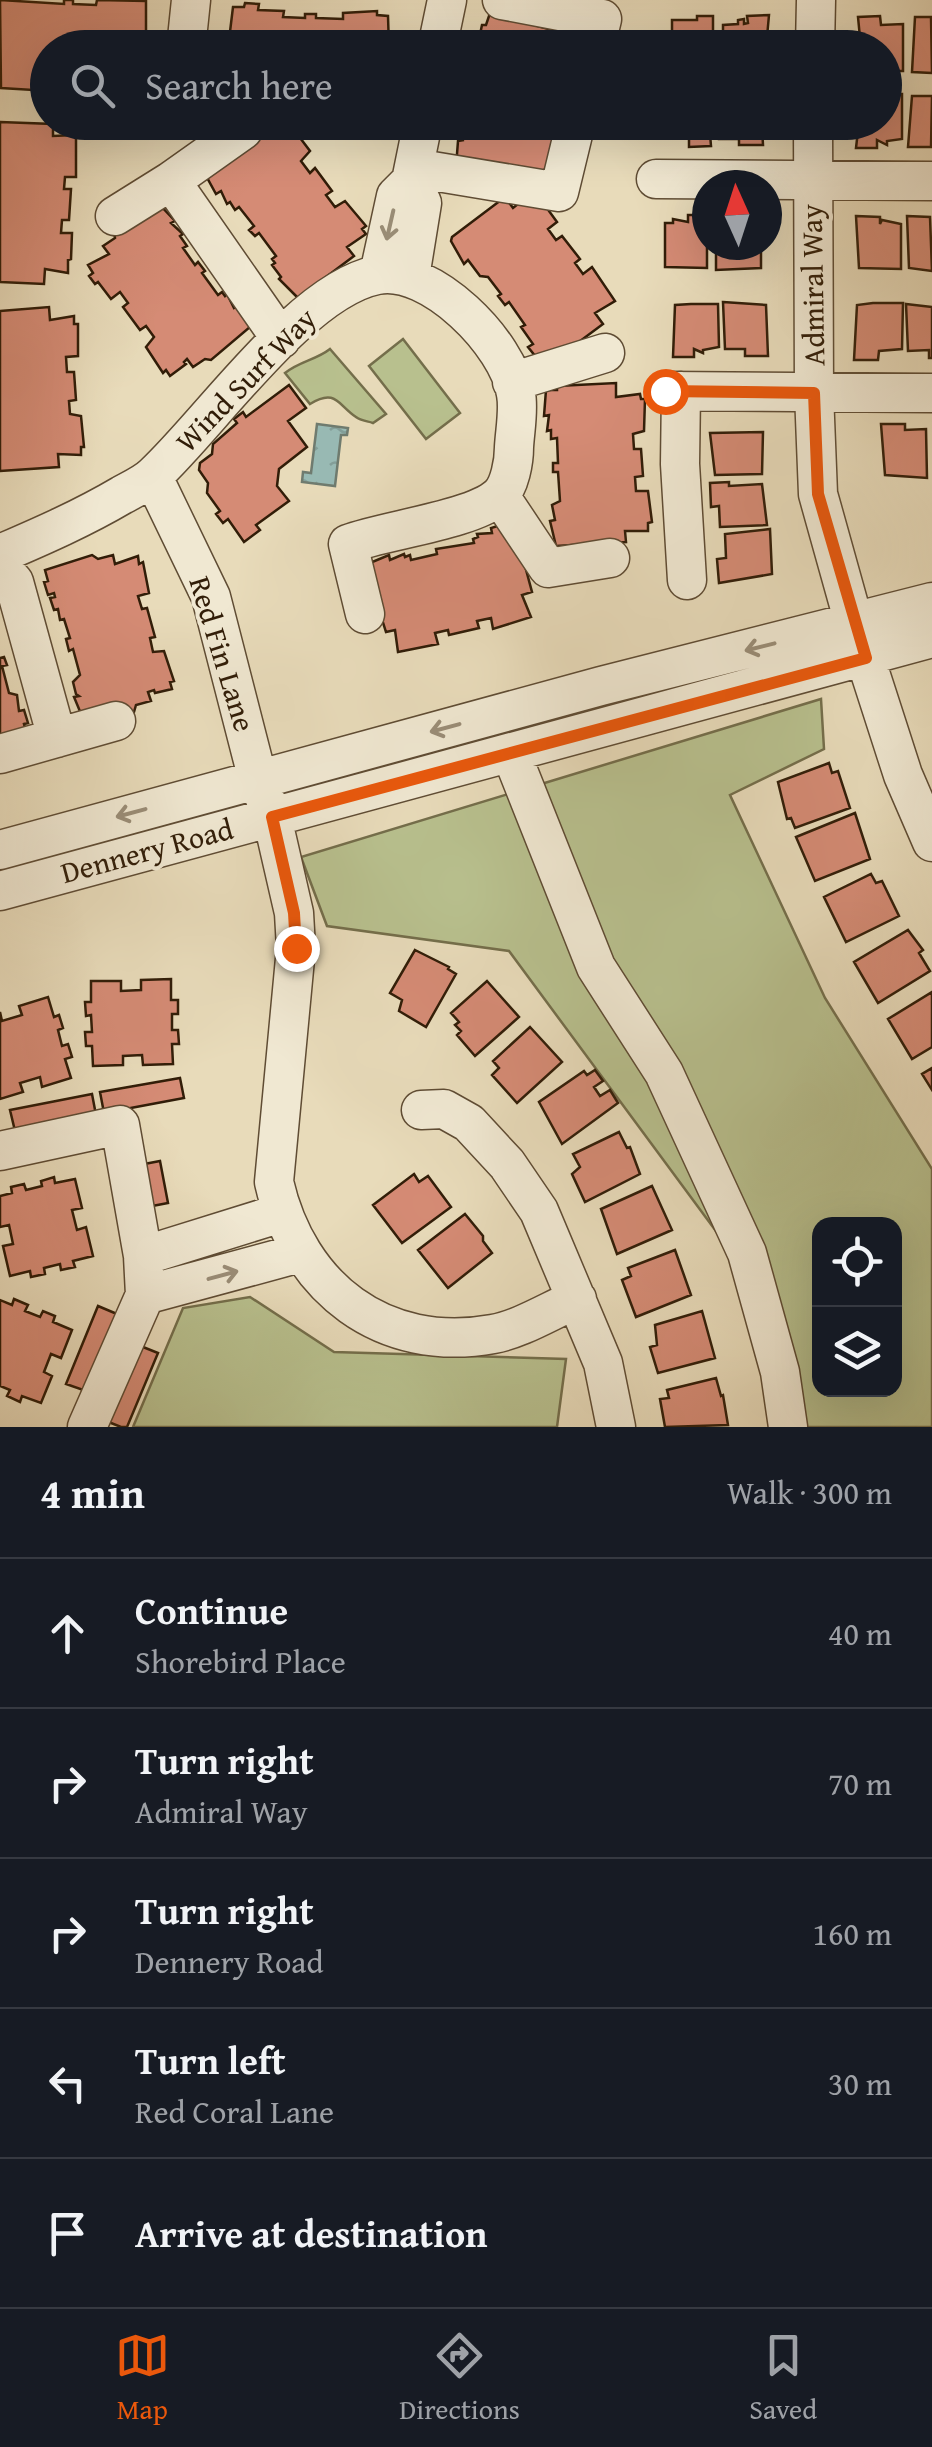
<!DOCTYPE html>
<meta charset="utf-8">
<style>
:root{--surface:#171b24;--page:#20242c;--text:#f1f3f6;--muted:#9ea1a6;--line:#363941;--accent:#ea580c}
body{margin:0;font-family:"Gentium Book Plus",serif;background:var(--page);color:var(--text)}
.controls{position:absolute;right:30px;bottom:30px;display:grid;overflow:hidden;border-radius:20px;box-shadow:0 10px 40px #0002}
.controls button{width:90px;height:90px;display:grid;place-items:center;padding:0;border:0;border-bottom:2px solid var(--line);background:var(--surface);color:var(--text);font:50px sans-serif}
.compass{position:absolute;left:692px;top:170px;width:90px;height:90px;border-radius:50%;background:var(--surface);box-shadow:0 10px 40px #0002;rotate:357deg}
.stop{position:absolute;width:30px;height:30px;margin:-22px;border:8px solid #ea580c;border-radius:50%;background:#fff}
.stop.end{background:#ea580c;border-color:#fff;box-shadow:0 2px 10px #0008}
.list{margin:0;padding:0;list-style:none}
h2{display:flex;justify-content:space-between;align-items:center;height:130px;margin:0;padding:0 40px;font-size:42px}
h2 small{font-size:32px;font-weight:400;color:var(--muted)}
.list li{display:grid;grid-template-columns:65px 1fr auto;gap:30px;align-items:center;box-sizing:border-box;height:150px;padding:0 40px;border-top:2px solid var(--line)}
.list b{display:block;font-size:38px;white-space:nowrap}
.list p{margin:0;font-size:32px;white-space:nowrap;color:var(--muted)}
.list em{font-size:32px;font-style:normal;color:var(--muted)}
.icon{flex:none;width:55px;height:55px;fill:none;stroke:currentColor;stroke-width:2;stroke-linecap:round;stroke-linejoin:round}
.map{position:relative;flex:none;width:932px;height:1427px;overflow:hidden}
.search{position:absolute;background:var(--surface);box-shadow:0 10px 40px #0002;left:30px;right:30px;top:30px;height:110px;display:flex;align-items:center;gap:25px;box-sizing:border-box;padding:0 35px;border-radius:55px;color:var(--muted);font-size:38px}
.sheet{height:880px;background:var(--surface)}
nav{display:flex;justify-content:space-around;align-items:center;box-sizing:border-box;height:140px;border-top:2px solid var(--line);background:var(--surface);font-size:28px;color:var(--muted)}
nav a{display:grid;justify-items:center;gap:5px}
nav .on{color:var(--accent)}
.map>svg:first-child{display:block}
.green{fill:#b8c08e;stroke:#746e4b;stroke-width:2.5;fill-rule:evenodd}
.water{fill:url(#water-ripples);stroke:#6f7b6f;stroke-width:2.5}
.building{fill:#d58b75;stroke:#311d08;stroke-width:2.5}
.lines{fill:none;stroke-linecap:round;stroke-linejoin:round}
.minor-casing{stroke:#5f4c34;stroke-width:41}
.minor{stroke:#f0e8d2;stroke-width:38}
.oneway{stroke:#9a8d77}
.route{stroke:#ea580c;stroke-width:12}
.labels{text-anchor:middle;stroke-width:8;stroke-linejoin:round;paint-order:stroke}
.street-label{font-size:30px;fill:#311d08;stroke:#f0e8d2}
</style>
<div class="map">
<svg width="932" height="1427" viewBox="0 0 932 1427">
<defs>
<pattern id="water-ripples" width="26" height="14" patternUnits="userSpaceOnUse" patternTransform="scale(2.5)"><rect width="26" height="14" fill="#98bab4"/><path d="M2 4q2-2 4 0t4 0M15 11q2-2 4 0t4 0" fill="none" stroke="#839f99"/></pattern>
</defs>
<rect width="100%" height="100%" fill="#e8dbba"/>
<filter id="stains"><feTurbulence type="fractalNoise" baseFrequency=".002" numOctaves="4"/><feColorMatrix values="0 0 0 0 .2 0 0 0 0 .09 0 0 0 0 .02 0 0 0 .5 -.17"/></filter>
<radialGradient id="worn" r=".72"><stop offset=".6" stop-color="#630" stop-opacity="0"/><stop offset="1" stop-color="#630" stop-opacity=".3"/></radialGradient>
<!-- green -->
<path class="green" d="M403 339 460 413 426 439 369 366Z
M330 349 386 414 373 423C368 421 361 421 356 417 338 405 336 388 310 404L285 373C300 361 316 360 330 349Z
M821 699 824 749 730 795 825 998 932 1169V1427H782L758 1288 509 951 327 926 301 857ZM820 1224H894V1390H820Z
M250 1297 334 1352 566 1359 557 1427H133L183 1308Z"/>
<!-- water -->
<path class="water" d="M317 424 348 428 347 435H341L335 486 302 482 303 472 311 473Z"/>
<!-- building -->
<path class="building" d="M0 0 64 4V0H73V4L96 5 97 0 146 1V48H48V80L34 79 33 90 1 88Z
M245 3 259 4 258 10 284 11 283 17 305 18V14H316V18L343 19V13L377 11V15L388 16 389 48H228L233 7H244Z
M490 13 556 31 554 41 578 44 577 48H480L485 40 479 39 482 25H486Z
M769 15 766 48H723V25L738 24V20L744 19V24L748 23 747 16Z
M697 16H713V48H672V20H697Z
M880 16 881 25 903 24V71H884V48H861L858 17Z
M915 17H931L932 73 912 72Z
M884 94H902V139L887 141V145L877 140V148H856L859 122H884Z
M912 96H932L931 147H908Z
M0 122 53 124V136L76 135V177H65L64 189H71L69 220H62L61 233H72L71 259 68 260V273L45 269 44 284 0 282Z
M473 122H558L552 123 549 136 560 139 549 177 456 167 458 141 464 140H460L463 127 467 128 468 123Z
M664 122H709L711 146 689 147V138L664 136Z
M719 122H759V127H762L763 145H739V139H719Z
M284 124 288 128 291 126 310 151 301 161 310 173 315 168 332 191 326 195 335 207 345 201 366 226 362 229 366 234 347 247 354 256 298 298 279 279 281 277 272 265 275 263 272 259 276 256 259 233 255 236 249 230 254 226 239 207 235 210 230 202 227 204 221 191 216 194 204 172 259 128 267 138Z
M505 197 513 208 518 204 516 202 541 200 557 222 548 229 556 240 562 236 580 259 575 263 583 274 592 267 615 301 595 313 603 324 556 359 536 357 528 347 533 344 521 327 525 325 509 302 505 305 498 296 501 294 488 277 480 276 468 260 464 264 451 241 452 237Z
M158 203 175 221 171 223 183 234 180 236 187 246 183 248 195 265 198 262 205 271 202 273 218 295 222 292 225 296 227 294 234 308 239 305 250 327 211 360 205 359 193 367 187 359 184 362 186 364 170 376 166 370 163 373 146 347 154 337 146 326 140 330 123 307 128 303 120 292 111 299 98 282 95 284 89 276 93 273 88 265 109 254 103 246 115 238 114 232Z
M688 215H707V268L665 267V223H673V219L688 222Z
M856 216 880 217V224L882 220 901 224V269L859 268Z
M907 216 930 217 932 271 909 268Z
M716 245H761V268L716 270Z
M723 302 766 305 768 356H745V349H725Z
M873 303H903L902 349 879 351 878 360H854L857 305Z
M691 304H718L719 347 703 350V353L694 349V357H673L675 305Z
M906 304 932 307V358H929V350L908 351Z
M49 307 50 320 74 316V324H78V356L66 357 67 372H74L76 400 69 401 70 414 81 416 84 447H81V455L58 454 59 467 0 471V311Z
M616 383V397L640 394 641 399H645L644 431 633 434 634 449H641L643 476 635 477 636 491H648L652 522 648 523V531H625L626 542 556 546 550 521 555 520 552 505 560 501 558 472H553V463H558L557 438 551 439V430L547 431 549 415 544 416 546 390H557V386Z
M289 385 306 408 288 421 307 447 279 469 277 486 289 501 256 525 260 530 244 542 228 519 223 523 216 514 220 511 207 493 208 483 199 470 200 463 212 454 213 444 237 423 234 419 243 412 246 417Z
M881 424H905V430L926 429 927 478 885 475Z
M763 432 762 474 715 475 710 433Z
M729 482V486L762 484 767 525 720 527 719 506 711 507 710 483Z
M504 524 525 566 532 592 522 595 531 617 493 629 491 618 477 621 479 628 449 635 448 630 435 633 438 644 398 652 395 630 386 632 365 565 389 555 390 560 404 554 405 557 410 555 411 560 437 554 436 549 474 543 473 539 478 537 477 534 492 533 491 528Z
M770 529 772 574 719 583 717 559 726 558 725 534Z
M92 555 98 559 113 555 115 564 138 556 139 564 143 562 149 593 138 596 142 609 147 608 155 637 150 638 153 652 164 651 174 681 170 682 172 689 155 693 154 690 148 692 151 701 136 705 134 712 84 721 74 697 79 696 76 694 73 682 80 675 73 649 69 651 66 639 70 638 64 619 60 620 58 609 54 610 50 598 55 597 54 593 48 595 44 582 48 581 45 570Z
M4 657 7 665 2 666 9 693 17 695 19 711 24 710 28 723 24 724 27 736 0 745V658Z
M829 763 832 773 838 771 850 808 795 828 791 818 787 819 778 782Z
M855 813 870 859 815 881 796 837Z
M871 874 876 883 882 881 899 916 846 942 824 897Z
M908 930 923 950 919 953 930 971 878 1003 854 962Z
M415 950 449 967 448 969 456 974 426 1027 399 1011 402 1000 390 993Z
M171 979V1000H178V1014H172V1030H178L179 1044H172L173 1064 143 1065 142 1055 123 1056V1065L93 1066 92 1046H86L85 1032H92L91 1015 86 1016 85 1002H91V981H121V991L141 990V980Z
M487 981 519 1017 475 1056 457 1035 461 1031 455 1025 459 1022 451 1013Z
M932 992V1047L912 1059 888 1019Z
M48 997 54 1017 59 1015 63 1028 58 1030 62 1046 68 1044 72 1057 65 1059 71 1078 42 1087 40 1077 20 1083 23 1092 0 1099V1012L2 1021 22 1015 19 1006Z
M530 1027 562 1062 517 1103 492 1075 499 1068 493 1061Z
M932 1068V1090L922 1074Z
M595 1070 603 1081 594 1087 600 1096 610 1090 618 1103 562 1144 539 1102 584 1071 587 1075Z
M180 1078 184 1098 104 1113 100 1092Z
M92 1094 96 1115 15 1131 10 1110Z
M619 1132 627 1148 630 1147 640 1174 585 1202 572 1174 580 1167 573 1154Z
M160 1161 168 1203 147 1207 139 1165Z
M414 1174 419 1182 428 1176 451 1207 402 1243 373 1205Z
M54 1177 55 1183 75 1179 82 1208 72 1210 77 1230 86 1227 93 1256 73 1261 75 1267 61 1270 60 1264 44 1268 45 1274 31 1277 30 1271 10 1276 3 1246 13 1244 9 1225 0 1227V1196L12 1193 11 1187 24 1184 26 1190 42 1186 41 1181Z
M652 1186 672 1230 617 1254 601 1209Z
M465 1214 483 1236V1241L492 1253 448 1288 418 1250Z
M675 1250 691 1295 636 1317 622 1280 631 1276 628 1268Z
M14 1299 28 1305 25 1311 40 1317 43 1311 55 1316 53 1322 72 1330 61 1358 51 1354 44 1372 52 1376 41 1403 22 1396 20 1402 7 1396 10 1390 0 1386V1300L12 1305Z
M98 1306 117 1314 86 1391 66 1384Z
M702 1311 715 1358 658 1373 650 1347 657 1345 655 1325Z
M138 1345 158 1353 127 1427H121L106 1421Z
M716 1378 721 1396 723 1395 728 1425 665 1427 660 1399 669 1398 667 1390Z"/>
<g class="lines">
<defs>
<path id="minor" d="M502 0 602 19 595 48
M186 48 191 0
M437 48 447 0
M815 48 816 0
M813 122 814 393 818 494 854 623 903 775 932 842
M243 130 171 181 281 339
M414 168 559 192 576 122
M656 179 932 181
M115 216 171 181
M379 274 396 196 411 181 423 122
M410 277 422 203 411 181
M512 382 605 353
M665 391 932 393
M681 391 680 464 687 580
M153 477 211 597 258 780 272 817 294 913 296 948 274 1182C298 1288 383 1354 493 1334 521 1329 551 1310 577 1299
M500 496 548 568 610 558
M0 554C42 536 83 518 122 495 133 489 146 483 154 475 211 422 301 290 377 275 430 264 509 344 516 394 519 410 515 430 514 447 514 461 510 486 499 496 473 520 385 530 348 544L365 614
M0 566 14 582 57 738
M511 753 596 967 664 1073 747 1253 780 1372 788 1427
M0 754 116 721
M0 850 601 686 932 602
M0 891 932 638
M421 1110 444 1109 469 1123 507 1164 539 1211 603 1363 616 1427
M0 1151 120 1125 143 1256 145 1295 87 1427
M143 1256 281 1213
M145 1295 300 1253"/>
</defs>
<!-- minor casing -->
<use href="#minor" class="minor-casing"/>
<!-- minor -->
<use href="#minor" class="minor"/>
</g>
<!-- one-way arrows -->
<defs><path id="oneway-shaft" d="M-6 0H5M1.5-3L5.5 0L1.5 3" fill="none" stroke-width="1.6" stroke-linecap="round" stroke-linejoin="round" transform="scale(2.5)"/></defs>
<g class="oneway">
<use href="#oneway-shaft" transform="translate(390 225) rotate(103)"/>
<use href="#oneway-shaft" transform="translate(760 647) rotate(166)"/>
<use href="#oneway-shaft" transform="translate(445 728) rotate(165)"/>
<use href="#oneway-shaft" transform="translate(131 813) rotate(165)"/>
<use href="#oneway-shaft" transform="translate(223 1275) rotate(-15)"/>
</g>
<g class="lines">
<!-- route -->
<path class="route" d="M296 948 294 913 272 817 866 658 818 494 814 393 665 391"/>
</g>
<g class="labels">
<!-- street labels -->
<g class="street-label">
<text transform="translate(813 285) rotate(-91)" y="10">Admiral Way</text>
<text transform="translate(246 380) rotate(-46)" y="10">Wind Surf Way</text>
<text transform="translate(222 654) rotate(73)" y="10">Red Fin Lane</text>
<text transform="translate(147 851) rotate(-15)" y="10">Dennery Road</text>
</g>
</g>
<rect width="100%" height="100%" filter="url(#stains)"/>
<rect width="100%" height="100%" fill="url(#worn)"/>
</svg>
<div class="controls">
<button><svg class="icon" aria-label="locate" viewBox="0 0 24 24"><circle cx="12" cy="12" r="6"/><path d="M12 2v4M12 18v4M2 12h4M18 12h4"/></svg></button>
<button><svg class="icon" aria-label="layers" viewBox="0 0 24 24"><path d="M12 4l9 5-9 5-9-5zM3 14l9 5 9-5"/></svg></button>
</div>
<svg class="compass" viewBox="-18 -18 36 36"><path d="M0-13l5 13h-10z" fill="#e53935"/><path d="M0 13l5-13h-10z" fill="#9ea1a6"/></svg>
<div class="stop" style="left:665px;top:391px"></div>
<div class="stop end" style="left:296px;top:948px"></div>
<div class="search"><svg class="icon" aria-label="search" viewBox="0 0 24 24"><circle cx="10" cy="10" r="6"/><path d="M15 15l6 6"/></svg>Search here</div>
</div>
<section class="sheet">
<h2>4 min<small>Walk · 300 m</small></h2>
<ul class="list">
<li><svg class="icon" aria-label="ahead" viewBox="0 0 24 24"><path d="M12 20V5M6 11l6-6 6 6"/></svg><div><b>Continue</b><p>Shorebird Place</p></div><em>40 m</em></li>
<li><svg class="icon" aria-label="right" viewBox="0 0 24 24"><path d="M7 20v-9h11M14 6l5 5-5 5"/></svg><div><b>Turn right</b><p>Admiral Way</p></div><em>70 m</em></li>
<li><svg class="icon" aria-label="right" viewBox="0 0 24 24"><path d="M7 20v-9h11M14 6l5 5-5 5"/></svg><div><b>Turn right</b><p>Dennery Road</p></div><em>160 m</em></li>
<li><svg class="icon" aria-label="left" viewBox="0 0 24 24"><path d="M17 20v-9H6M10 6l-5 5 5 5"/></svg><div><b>Turn left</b><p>Red Coral Lane</p></div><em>30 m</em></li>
<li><svg class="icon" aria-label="arrive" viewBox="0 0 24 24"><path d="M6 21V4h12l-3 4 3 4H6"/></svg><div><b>Arrive at destination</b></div></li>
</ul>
</section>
<nav>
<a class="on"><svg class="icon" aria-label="map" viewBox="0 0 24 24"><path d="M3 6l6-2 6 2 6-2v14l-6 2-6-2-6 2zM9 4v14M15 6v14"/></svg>Map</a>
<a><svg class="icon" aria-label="directions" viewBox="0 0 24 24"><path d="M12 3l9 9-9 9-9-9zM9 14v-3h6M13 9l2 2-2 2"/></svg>Directions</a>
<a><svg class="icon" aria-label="saved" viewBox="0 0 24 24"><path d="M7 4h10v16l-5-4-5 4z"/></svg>Saved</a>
</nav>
